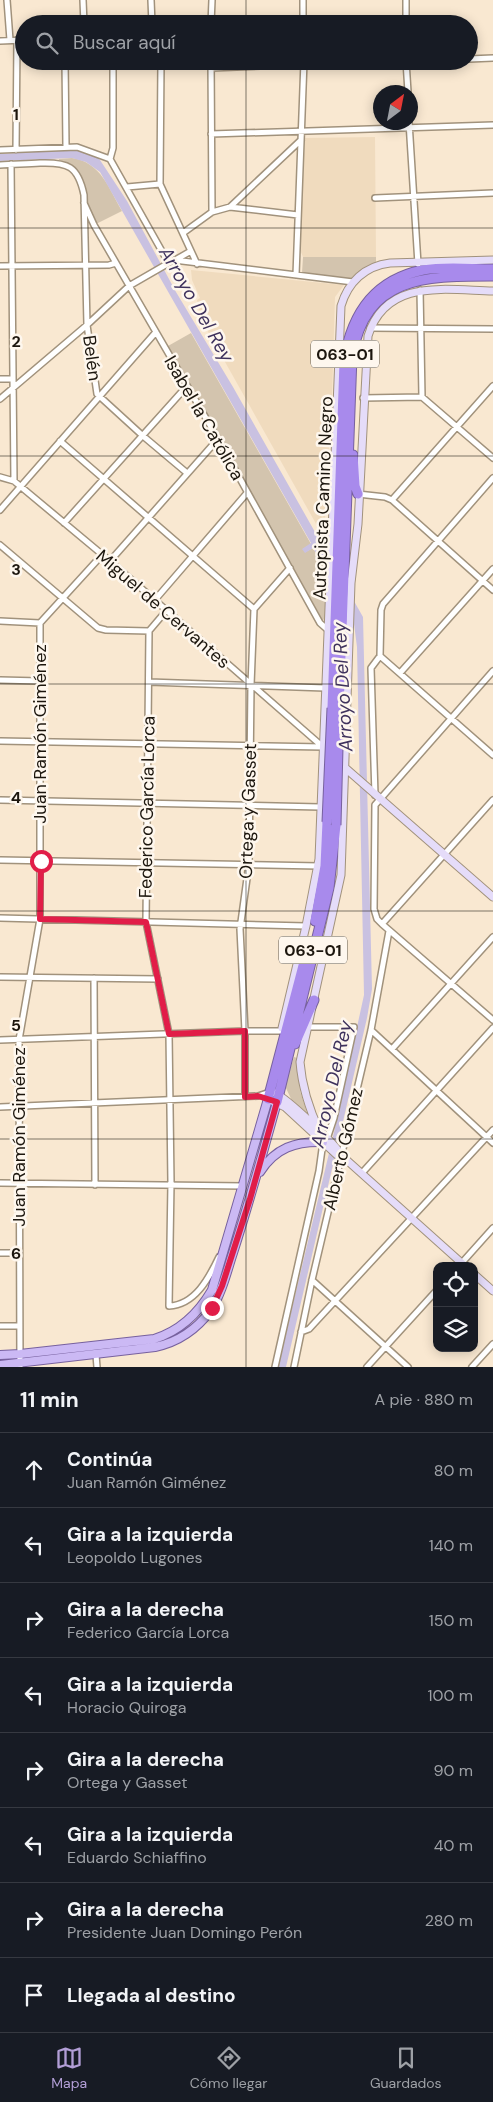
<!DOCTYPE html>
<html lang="es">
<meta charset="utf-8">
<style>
:root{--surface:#171b24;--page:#20242c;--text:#f1f3f6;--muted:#9ea1a6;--line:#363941;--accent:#b29ed6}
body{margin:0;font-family:"DM Sans",sans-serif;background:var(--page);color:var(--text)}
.controls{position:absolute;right:15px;bottom:15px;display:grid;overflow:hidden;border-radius:10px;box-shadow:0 2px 12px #0003}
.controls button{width:45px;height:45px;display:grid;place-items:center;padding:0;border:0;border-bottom:1px solid var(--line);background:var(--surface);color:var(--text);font:25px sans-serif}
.compass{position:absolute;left:373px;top:85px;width:45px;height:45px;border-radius:50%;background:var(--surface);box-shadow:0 2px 12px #0003;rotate:32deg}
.stop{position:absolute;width:15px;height:15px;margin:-11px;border:4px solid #e11d48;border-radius:50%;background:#fff}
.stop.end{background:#e11d48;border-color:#fff;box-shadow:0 1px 5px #0008}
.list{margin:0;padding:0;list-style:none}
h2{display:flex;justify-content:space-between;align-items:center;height:65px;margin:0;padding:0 20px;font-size:21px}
h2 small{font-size:16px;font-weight:400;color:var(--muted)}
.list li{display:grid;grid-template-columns:32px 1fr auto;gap:15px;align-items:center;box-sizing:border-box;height:75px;padding:0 20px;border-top:1px solid var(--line)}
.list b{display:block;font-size:19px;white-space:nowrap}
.list p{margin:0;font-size:16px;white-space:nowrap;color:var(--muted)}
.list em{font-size:16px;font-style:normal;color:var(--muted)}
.icon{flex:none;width:28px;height:28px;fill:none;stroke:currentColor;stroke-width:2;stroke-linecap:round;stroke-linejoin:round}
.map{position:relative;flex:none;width:493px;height:1367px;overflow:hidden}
.search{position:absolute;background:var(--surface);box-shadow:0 2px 12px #0003;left:15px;right:15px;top:15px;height:55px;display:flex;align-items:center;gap:12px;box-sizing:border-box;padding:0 18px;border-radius:28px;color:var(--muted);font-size:19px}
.sheet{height:665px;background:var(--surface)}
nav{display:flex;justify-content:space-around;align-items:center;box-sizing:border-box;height:70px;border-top:1px solid var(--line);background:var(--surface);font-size:14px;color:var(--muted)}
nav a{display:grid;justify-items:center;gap:2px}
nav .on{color:var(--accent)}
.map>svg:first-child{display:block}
.built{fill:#f0dbbe}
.green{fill:#d3c4ae}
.water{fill:#c9c1e1}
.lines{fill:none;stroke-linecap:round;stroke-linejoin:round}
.street-casing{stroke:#a1927c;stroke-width:8}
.secondary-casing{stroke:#a1927c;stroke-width:9}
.primary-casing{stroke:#77619e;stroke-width:10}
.highway-casing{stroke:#77619e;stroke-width:11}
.street{stroke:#fff;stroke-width:5}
.secondary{stroke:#e5dcf9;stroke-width:7}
.primary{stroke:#cbb9f4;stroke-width:8}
.highway{stroke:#a88aec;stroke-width:9}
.highway-bridge-casing{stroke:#77619e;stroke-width:11;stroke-linecap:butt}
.highway-bridge{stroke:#a88aec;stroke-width:9}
.route{stroke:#e11d48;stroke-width:6}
.grid{fill:none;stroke:#1c160e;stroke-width:1;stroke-opacity:0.55}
.labels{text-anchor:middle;stroke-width:5;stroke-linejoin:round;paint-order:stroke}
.shield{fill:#fef7ee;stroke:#605a51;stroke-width:1}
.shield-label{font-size:16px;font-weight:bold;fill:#1c160e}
.street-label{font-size:18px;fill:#1c160e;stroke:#fef7ee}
.water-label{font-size:19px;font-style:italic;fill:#3f325d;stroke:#fef7ee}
.grid-label{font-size:16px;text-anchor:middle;font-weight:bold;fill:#1c160e;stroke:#fef7ee;stroke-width:5;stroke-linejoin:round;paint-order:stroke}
</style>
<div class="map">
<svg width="493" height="1367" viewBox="0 0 493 1367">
<rect width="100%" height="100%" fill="#f9e8d1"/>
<!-- built -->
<path class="built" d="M375 137 376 257H303L299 247 305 138Z
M191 270 344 285 335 297 332 398 324 538 202 321H213L196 307 198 304 197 300 200 298 192 280Z"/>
<!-- green -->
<path class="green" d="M72 158C101 162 109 189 122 211L94 225 74 171 58 162 59 159Z
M303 257H376V263L352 279 302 273Z
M191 333 311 544 303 549 305 552 313 548 326 570 325 616 323 621 168 346Z
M294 1057 297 1058 300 1091 309 1119 293 1103 285 1086Z"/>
<!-- water -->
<path class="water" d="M68 150H82L92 153 100 160 127 201 176 292 233 387 363 617 372 989 367 1018 286 1367H278L335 1128 364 995 357 647 353 616 313 548 305 553 302 549 311 543 100 172 86 162 72 158 0 161V154Z"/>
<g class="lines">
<defs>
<path id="street" d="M7 0 10 40
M83 0 84 24
M151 0 152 24
M303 0V24
M406 0V24
M211 24 212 0
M0 41 24 40
M469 59 493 58
M65 61 66 146
M161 61 160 184 197 264
M211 61 212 212
M406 61 408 92
M211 68 394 61
M409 122 418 264
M211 134 493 125
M0 150 77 147 110 159
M16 150 17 40
M110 159 168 262
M110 159 113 148V61
M11 164 14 481
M0 165C13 164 26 164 40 163 68 162 78 166 84 195L87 325 97 394 143 436 187 473
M127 187 160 184
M375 198 493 193
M84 203 94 225 218 439 320 623 328 630
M230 207 298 215
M183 233 212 212 230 207 301 140
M177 259 191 251
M0 266 109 265 116 263
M296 275 304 61
M420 290 422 397
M370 328 493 329
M0 379H12
M363 398 422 397 493 458
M0 399 87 325 129 286 174 260 353 282
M60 441 254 609
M0 477 14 481 110 561 323 747
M358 494 385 497 392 500 493 590
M392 500 493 386
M0 510 156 332
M64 523 187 386
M0 545 98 628 106 630 149 631
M110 561 218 439
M154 601 247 493
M166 611 149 631 146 922 169 1034 171 1183 169 1306C195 1305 209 1278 219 1257
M0 621 40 623
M380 656 381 610 383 604 493 478
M380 656 493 755
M493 671 375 805 374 909 377 919 382 924 493 1020
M400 673 493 569
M0 680 40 681
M149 682 325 688
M0 741 323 747
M375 795 371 668 380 656
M0 800 320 807
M0 860 319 866
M0 918 306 926
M382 924 493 800
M0 977 158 979
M94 978 95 1185
M309 1027H354L334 1118 327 1139
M371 1030 493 1143
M0 1040 245 1031H282
M392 1049 493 937
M245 1097V1031L240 929 249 864 251 685 254 609 290 568
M0 1107 258 1096 270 1092
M362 1173 493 1028
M0 1183 243 1186
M0 1253H18
M459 1266 493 1228
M312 1280 408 1367
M0 1326H19
M301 1332 309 1329 493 1130
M96 1355 97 1367
M20 1367 19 1040 40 919V623L102 555
M275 1367 319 1171 323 1142
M294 1367 312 1280 371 1030 389 931
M367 1367 437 1290
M472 1367 493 1344"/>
<path id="secondary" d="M343 766 493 897
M282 1028 306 926 319 859 341 306C348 282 365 266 390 263L493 260
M275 1093C287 1099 336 1144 341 1155L465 1266
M268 1099 285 1107 337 1155H341
M320 1132C309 1109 302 1087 300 1062L341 875 351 583 358 524 368 336C386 278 445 290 493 291
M474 1274 493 1291"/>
<path id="primary" d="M260 1172C275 1148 296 1141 323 1142
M0 1355 20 1354 154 1339C180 1331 198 1314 212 1290L268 1099
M0 1365 155 1347C179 1342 197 1329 211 1310 222 1293 227 1271 233 1253 249 1203 263 1153 277 1102"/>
<path id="highway" d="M353 455 355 486 358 494
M332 708 344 362C351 315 374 280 423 270 446 266 470 269 493 269
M339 709 352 356C366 275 426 276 493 276
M315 921 325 866 327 822
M295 1044 314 1000
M268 1099 305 958
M277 1102 329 888 336 825"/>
</defs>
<!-- street casing -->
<use href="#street" class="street-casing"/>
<!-- secondary casing -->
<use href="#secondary" class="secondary-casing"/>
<!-- primary casing -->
<use href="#primary" class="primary-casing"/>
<!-- highway casing -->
<use href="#highway" class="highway-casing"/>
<!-- street -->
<use href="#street" class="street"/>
<!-- secondary -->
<use href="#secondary" class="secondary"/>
<!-- primary -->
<use href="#primary" class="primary"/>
<!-- highway -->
<use href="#highway" class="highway"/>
<defs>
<path id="highway-bridge" d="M327 822 332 708
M336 825 339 709"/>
</defs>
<!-- highway-bridge casing -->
<use href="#highway-bridge" class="highway-bridge-casing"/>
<!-- highway-bridge -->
<use href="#highway-bridge" class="highway-bridge"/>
</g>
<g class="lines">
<!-- route -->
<path class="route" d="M41 861 40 919 146 922 169 1034 245 1031V1097L258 1096 277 1102 250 1199 222 1286 212 1308"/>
</g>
<!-- grid -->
<path class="grid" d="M246 0V24M246 61V1367M0 228H493M0 456H493M0 684H493M0 911H493M0 1139H493"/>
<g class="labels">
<!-- shield labels -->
<g class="shield">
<rect x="311" y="340.5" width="68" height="27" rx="4"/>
<rect x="279" y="936.5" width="68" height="27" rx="4"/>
</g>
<g class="shield-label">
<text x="345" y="360">063-01</text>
<text x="313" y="956">063-01</text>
</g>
<!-- street labels -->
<g class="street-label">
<text transform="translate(92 358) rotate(82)" y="6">Belén</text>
<text transform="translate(204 418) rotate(60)" y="6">Isabel la Católica</text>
<text transform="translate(323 498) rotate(-88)" y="6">Autopista Camino Negro</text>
<text transform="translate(163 609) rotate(41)" y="6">Miguel de Cervantes</text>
<text transform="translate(40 734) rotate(-90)" y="6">Juan Ramón Giménez</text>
<text transform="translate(147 807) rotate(-89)" y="6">Federico García Lorca</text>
<text transform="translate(248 811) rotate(-88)" y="6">Ortega y Gasset</text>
<text transform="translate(19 1137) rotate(-90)" y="6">Juan Ramón Giménez</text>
<text transform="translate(343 1149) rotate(-77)" y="6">Alberto Gómez</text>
</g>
<!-- water labels -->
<g class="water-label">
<text transform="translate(197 304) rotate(60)" y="7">Arroyo Del Rey</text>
<text transform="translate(342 687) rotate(-93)" y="7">Arroyo Del Rey</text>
<text transform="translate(331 1084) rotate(-77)" y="7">Arroyo Del Rey</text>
</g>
</g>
<g class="grid-label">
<text x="16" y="120">1</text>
<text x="16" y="347">2</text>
<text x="16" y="575">3</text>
<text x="16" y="803">4</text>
<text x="16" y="1031">5</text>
<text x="16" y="1259">6</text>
</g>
</svg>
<div class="controls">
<button><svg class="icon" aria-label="locate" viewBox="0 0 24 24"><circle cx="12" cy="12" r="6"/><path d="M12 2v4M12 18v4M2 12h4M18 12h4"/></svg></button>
<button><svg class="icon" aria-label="layers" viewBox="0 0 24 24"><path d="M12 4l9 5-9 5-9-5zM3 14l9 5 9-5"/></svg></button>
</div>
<svg class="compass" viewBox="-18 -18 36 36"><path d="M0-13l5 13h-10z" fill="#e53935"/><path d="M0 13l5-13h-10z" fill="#9ea1a6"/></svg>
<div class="stop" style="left:41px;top:861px"></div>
<div class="stop end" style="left:212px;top:1308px"></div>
<div class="search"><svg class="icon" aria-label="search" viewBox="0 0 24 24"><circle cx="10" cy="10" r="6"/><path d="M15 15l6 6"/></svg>Buscar aquí</div>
</div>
<section class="sheet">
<h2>11 min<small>A pie · 880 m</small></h2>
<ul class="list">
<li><svg class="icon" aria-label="ahead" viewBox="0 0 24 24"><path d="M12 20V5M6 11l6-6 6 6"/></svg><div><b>Continúa</b><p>Juan Ramón Giménez</p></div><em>80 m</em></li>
<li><svg class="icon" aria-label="left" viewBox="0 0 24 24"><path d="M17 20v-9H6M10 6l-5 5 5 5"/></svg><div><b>Gira a la izquierda</b><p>Leopoldo Lugones</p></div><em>140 m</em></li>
<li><svg class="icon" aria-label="right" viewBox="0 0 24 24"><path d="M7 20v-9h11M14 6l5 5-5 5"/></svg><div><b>Gira a la derecha</b><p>Federico García Lorca</p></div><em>150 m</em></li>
<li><svg class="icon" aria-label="left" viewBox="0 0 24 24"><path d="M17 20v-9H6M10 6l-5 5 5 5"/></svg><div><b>Gira a la izquierda</b><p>Horacio Quiroga</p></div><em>100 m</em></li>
<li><svg class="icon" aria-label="right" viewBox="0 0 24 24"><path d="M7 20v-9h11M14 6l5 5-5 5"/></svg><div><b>Gira a la derecha</b><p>Ortega y Gasset</p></div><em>90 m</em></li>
<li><svg class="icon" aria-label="left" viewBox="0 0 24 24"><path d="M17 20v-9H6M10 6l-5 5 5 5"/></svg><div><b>Gira a la izquierda</b><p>Eduardo Schiaffino</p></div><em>40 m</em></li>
<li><svg class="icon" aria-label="right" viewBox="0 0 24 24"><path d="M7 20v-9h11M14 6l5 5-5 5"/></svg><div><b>Gira a la derecha</b><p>Presidente Juan Domingo Perón</p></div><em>280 m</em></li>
<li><svg class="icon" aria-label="arrive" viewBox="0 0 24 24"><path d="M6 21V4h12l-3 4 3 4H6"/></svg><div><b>Llegada al destino</b></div></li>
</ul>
</section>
<nav>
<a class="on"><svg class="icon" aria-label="map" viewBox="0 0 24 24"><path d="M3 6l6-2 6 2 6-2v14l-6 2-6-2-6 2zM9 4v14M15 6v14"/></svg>Mapa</a>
<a><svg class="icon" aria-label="directions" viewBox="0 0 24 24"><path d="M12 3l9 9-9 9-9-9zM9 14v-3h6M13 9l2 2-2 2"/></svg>Cómo llegar</a>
<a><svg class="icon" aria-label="saved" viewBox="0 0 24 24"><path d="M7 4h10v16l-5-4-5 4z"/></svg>Guardados</a>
</nav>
